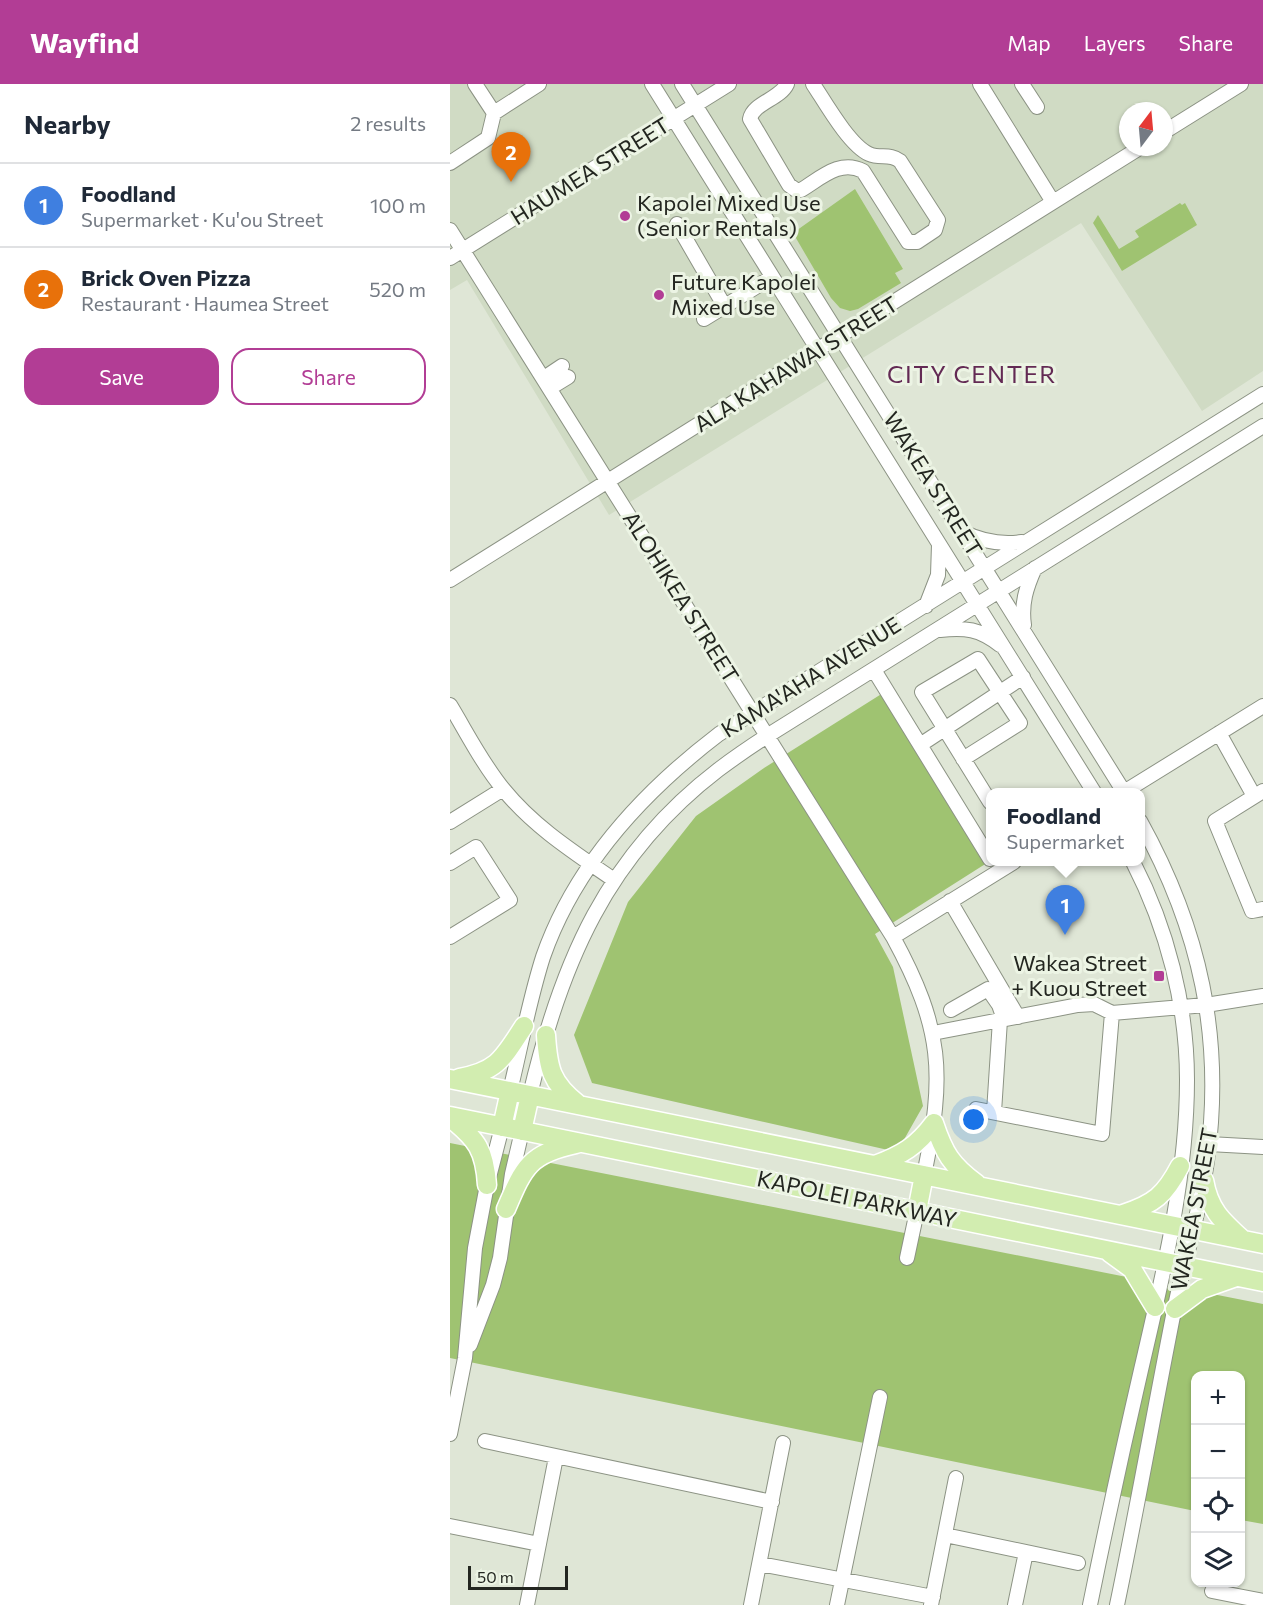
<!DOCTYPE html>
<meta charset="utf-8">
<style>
:root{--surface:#fff;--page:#f6f6f7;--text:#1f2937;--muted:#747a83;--line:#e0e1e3;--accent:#b23d95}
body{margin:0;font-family:Commissioner,sans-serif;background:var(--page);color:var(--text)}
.controls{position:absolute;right:18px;bottom:18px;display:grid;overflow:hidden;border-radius:12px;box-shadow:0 2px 4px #0004}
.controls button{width:54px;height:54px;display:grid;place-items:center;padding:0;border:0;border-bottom:2px solid var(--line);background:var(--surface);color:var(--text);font:30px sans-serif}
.compass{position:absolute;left:669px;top:18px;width:54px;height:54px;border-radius:50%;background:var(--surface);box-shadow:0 2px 4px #0004;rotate:16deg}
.scale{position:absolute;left:18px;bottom:15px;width:100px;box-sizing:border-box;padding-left:6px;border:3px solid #232620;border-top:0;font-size:16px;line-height:21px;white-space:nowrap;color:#232620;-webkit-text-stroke:4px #ecf4e4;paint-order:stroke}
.you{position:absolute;left:524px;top:1036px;width:21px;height:21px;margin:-15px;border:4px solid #fff;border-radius:50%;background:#1a73e8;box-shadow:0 0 0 9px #1a73e833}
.badge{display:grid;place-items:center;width:39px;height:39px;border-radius:50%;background:var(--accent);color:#fff;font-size:20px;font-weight:700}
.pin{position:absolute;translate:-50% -50px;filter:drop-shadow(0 2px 3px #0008)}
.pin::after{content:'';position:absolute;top:32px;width:21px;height:18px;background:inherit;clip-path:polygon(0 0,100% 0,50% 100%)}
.popup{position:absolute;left:536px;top:704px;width:159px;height:78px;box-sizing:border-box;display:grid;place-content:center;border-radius:12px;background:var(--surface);filter:drop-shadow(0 2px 4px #0005);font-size:20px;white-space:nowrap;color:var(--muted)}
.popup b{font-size:22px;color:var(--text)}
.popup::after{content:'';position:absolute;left:50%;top:100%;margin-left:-12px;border:12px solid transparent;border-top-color:var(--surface)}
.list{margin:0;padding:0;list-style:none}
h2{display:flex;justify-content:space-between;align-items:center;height:78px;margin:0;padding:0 24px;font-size:26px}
h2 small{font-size:20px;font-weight:400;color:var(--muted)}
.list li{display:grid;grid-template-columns:39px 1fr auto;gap:18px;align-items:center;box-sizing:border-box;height:84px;padding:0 24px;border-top:2px solid var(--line)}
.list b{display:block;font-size:22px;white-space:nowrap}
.list p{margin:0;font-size:20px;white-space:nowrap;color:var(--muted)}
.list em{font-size:20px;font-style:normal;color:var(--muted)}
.actions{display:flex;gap:12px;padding:18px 24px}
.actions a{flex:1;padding:14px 0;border:2px solid var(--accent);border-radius:18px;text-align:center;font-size:21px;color:var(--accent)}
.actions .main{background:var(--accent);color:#fff}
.icon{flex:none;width:33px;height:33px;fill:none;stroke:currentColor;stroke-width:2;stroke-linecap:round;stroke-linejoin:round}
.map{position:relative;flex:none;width:813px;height:1521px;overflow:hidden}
header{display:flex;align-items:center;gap:36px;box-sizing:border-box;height:84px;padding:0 30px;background:var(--accent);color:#fff}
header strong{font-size:28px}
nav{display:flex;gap:33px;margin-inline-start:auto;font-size:21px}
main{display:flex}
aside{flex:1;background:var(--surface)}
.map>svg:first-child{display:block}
.built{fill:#d0dbc4;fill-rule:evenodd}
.green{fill:#9fc371}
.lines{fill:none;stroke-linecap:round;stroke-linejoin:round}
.minor-casing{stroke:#8c9384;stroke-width:16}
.major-casing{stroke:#fff;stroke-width:21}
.minor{stroke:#fff;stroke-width:14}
.major{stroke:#d2edb0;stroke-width:18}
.poi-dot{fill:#b23d95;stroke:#ecf4e4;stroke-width:2}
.labels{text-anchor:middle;stroke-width:6;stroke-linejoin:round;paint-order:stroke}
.street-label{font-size:22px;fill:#232620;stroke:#ecf4e4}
.poi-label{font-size:22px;fill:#232620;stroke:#ecf4e4;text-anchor:start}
.neighbourhood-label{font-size:24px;letter-spacing:1.5px;fill:#632a54;stroke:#ecf4e4}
</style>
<header>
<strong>Wayfind</strong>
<nav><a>Map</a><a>Layers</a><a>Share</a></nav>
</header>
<main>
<aside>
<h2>Nearby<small>2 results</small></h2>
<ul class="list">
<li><span class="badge" style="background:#3f7fe0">1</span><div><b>Foodland</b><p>Supermarket · Ku'ou Street</p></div><em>100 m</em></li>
<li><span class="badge" style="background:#e8710a">2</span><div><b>Brick Oven Pizza</b><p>Restaurant · Haumea Street</p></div><em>520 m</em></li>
</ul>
<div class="actions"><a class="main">Save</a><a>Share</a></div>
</aside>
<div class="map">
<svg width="813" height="1521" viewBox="0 0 813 1521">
<rect width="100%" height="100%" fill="#dfe6d6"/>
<!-- built -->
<path class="built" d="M0 0H813V287L752 327 631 139 159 431 17 196 0 206ZM678 27H714V63H678Z"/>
<!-- green -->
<path class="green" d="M405 105 453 185 445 189 451 199 408 225 400 227 390 224 381 214 343 149Z
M730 119 732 121 735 119 747 141 672 187 643 139 648 131 669 165 689 153 685 147Z
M433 609 540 777 425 850 443 883 473 1022 447 1068 142 999 124 951 178 818 246 732 314 684Z
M0 1059 813 1220V1440L791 1436 790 1292H746L745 1427 0 1274Z"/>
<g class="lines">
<defs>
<path id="minor" d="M25 0 44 29 89 0
M202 0 644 708
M232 0 674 708
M337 0C330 15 303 19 300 35L339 101 346 106H351C371 94 390 75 413 87L458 158H467L485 146 488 136 450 77C440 69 430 75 419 70 399 61 375 18 363 0
M530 0 603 118
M572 0 587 23
M714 48 791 0
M0 79 38 54 44 29
M227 140 275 223
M0 146 443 853C493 945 495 990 474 1091
M0 174 279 0
M254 235 322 193
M94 294 112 282
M100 304 118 293
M513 448C533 458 551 461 572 458
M0 496 691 63
M476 522 488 491 489 461
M574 541C571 520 576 504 585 484
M490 546C515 543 530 545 550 561
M424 586 540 775
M0 621C17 649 33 681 54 706 84 743 125 769 164 796
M769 649 804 712
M470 661 573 593
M513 675 570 639 528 575 472 608 540 718
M813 707 765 737 802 827 813 825
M674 708 813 622
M0 738 53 705
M0 779 26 763 60 816 0 853
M500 817 568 933
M443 853 564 778
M501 926 538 905 549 921 554 935
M483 949 628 921 644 920 662 929 756 921 813 912
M60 1007C71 962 79 917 93 873 125 781 193 708 269 650L813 310
M80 1011C111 879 157 771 268 686 284 674 300 663 317 652L813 342
M526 1025 652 1050 662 929
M544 1028 550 936
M759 1060 813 1063
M457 1174 467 1127
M20 1261 43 1201 50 1174 62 1090 72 1047
M0 1350 15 1274 25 1164 37 1101 52 1043
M35 1357 322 1418
M0 1442 89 1460
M495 1451 628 1479
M310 1480 483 1513
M762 1507 813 1517
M77 1521 106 1373
M301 1521 333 1359
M387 1521 430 1313
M481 1521 506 1394
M565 1521 576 1468
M640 1521C656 1442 673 1364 691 1286 713 1191 737 1094 737 996 737 921 717 844 683 778
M667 1521C687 1425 704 1328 723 1232 733 1180 750 1129 757 1077 774 954 750 845 690 737"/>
<path id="major" d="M96 951C98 984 101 999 128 1020
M9 994C48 987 53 974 74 942
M0 995 813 1160
M0 1032 813 1198
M0 1034C27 1055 35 1067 37 1101
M484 1039C494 1069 501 1081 527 1100
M52 1043 60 1007
M72 1047 80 1011
M425 1081C452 1071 467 1062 484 1039
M754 1096C759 1125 771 1136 792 1155
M56 1125C74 1083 79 1070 126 1060
M467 1127 474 1091
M673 1130C704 1120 715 1111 730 1082
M660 1169 682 1185 705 1223
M725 1225 752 1205 786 1193"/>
</defs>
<!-- minor casing -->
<use href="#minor" class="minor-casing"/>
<!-- major casing -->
<use href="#major" class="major-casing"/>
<!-- minor -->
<use href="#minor" class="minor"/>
<!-- major -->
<use href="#major" class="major"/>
</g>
<!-- markers -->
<g class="poi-dot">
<circle cx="175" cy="132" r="6"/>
<circle cx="209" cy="211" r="6"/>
<rect x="703" y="886" width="12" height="12" rx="3"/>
</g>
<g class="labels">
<!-- street labels -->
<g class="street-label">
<text transform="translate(140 87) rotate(-32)" y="8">HAUMEA STREET</text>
<text transform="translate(346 280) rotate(-32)" y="8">ALA KAHAWAI STREET</text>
<text transform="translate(483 400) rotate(58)" y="8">WAKEA STREET</text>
<text transform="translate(231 513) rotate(58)" y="8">ALOHIKEA STREET</text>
<text transform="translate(361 593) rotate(-32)" y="8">KAMA'AHA AVENUE</text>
<text transform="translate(407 1115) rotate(12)" y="8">KAPOLEI PARKWAY</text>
<text transform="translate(744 1125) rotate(-79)" y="8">WAKEA STREET</text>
</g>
<!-- poi labels -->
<g class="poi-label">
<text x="187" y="127">Kapolei Mixed Use<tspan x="187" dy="25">(Senior Rentals)</tspan></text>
<text x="221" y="206">Future Kapolei<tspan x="221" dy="25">Mixed Use</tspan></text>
<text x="697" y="887" text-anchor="end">Wakea Street<tspan x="697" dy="25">+ Kuou Street</tspan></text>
</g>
<!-- neighbourhood labels -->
<g class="neighbourhood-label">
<text x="522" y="299">CITY CENTER</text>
</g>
</g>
</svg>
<div class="controls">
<button>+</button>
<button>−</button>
<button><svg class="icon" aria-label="locate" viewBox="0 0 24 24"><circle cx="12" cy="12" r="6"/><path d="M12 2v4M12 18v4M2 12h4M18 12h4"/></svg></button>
<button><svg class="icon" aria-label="layers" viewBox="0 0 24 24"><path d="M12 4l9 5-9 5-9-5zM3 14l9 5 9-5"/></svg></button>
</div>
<svg class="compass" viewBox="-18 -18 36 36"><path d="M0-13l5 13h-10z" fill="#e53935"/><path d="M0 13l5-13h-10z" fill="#747a83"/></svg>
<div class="scale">50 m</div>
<div class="you"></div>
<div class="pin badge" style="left:615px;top:851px;background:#3f7fe0">1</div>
<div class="popup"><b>Foodland</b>Supermarket</div>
<div class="pin badge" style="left:61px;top:98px;background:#e8710a">2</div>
</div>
</main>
